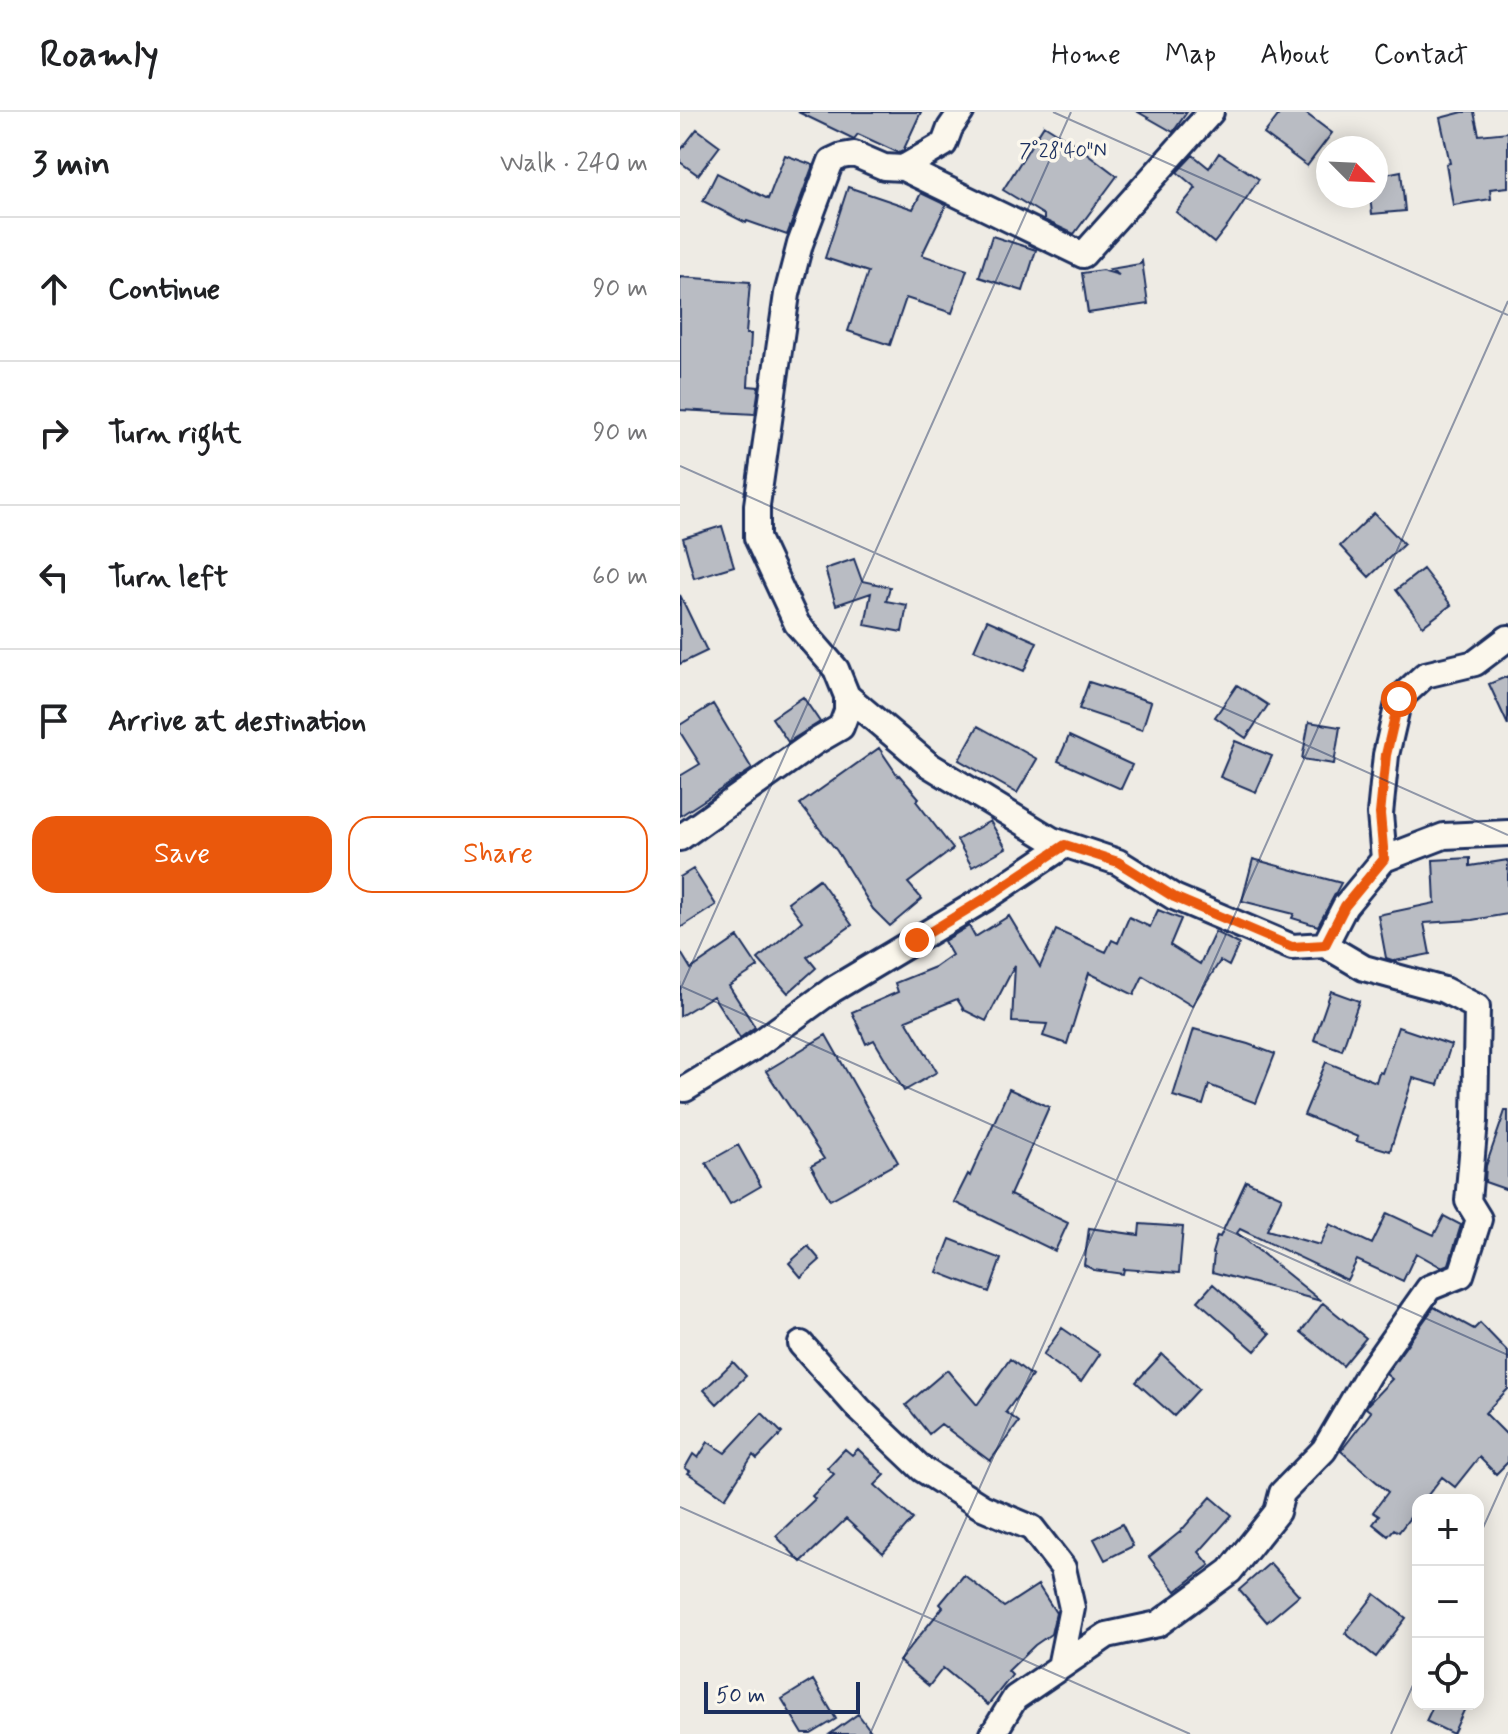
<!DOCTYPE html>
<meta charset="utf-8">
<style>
:root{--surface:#fff;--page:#f6f6f6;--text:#202124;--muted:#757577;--line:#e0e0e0;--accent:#ea580c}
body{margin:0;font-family:Mynerve,sans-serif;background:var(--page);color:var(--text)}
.controls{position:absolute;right:24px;bottom:24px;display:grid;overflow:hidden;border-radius:16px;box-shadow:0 4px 20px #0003}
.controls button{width:72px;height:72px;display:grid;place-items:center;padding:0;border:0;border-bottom:2px solid var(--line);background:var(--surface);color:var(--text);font:40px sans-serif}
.compass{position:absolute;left:636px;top:24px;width:72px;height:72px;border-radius:50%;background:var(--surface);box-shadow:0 4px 20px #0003;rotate:114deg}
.scale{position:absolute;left:24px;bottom:20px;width:156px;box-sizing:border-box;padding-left:8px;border:4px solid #1b2f5e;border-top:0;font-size:22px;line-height:28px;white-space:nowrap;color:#1b2f5e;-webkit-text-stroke:6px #fbf7ec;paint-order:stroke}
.stop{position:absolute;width:24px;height:24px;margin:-18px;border:6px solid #ea580c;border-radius:50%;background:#fff}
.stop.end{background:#ea580c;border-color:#fff;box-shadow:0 2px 8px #0008}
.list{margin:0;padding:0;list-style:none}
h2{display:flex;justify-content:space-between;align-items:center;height:104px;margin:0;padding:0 32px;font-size:34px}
h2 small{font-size:26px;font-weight:400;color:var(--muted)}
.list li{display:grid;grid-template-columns:52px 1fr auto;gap:24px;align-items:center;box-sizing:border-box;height:144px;padding:0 32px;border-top:2px solid var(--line)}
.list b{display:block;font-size:30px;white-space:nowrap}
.list em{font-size:26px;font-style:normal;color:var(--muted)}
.actions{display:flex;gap:16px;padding:24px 32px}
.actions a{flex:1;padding:18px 0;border:2px solid var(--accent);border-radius:24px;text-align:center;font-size:28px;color:var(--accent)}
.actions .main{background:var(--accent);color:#fff}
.icon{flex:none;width:44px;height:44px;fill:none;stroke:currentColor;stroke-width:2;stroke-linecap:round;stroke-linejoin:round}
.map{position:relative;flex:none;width:828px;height:1622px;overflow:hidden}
header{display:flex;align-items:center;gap:48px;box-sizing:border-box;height:112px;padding:0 40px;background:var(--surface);border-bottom:2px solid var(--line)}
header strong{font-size:38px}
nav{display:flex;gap:44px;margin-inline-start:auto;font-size:28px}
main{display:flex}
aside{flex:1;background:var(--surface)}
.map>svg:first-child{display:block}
.building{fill:#b9bcc3;stroke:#1b2f5e;stroke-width:2}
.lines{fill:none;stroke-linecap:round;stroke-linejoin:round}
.street-casing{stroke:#1b2f5e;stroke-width:30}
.street{stroke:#fbf7ec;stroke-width:24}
.route{stroke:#ea580c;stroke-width:10}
.ticks{fill:none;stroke:#1b2f5e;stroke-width:2;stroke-opacity:0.45}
.ticks-label{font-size:20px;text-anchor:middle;fill:#1b2f5e;stroke:#fbf7ec;stroke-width:7;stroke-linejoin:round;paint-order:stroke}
</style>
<header>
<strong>Roamly</strong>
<nav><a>Home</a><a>Map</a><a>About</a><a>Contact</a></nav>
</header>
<main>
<aside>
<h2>3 min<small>Walk · 240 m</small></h2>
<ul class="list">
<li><svg class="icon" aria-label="ahead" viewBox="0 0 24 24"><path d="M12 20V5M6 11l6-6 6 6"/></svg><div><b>Continue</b></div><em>90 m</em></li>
<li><svg class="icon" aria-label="right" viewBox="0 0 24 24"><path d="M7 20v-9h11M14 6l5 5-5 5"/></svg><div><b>Turn right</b></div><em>90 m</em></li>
<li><svg class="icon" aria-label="left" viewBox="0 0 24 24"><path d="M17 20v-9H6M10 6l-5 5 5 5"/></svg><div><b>Turn left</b></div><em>60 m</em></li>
<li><svg class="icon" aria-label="arrive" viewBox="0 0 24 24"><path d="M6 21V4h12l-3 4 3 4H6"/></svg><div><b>Arrive at destination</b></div></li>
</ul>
<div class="actions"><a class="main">Save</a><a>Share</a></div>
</aside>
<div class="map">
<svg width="828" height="1622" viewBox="0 0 828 1622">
<rect width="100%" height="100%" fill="#eeebe4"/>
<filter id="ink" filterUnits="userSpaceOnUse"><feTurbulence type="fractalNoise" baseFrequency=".0125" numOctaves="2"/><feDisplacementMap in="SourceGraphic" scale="16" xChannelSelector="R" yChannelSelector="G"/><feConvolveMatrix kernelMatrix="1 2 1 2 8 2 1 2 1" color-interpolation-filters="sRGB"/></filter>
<g filter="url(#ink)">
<!-- building -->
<path class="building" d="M118 0H241L223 39 219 41 178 22 174 27Z
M458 0H507L493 20Z
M601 0H624L652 21 627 54 584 22Z
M783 0H794L799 23 828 20V75L810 77 811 87 773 93 766 52 770 51 760 6Z
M364 13 396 33 437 64 394 122 364 108V103L323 78Z
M17 17 40 34 18 63 0 50V39Z
M539 41 579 67 549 112 534 131 496 100 516 76 497 60 513 43 529 56Z
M105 43 133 53 107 123 67 109 66 111 23 89 37 61 88 87Z
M696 55 706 62 721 59 725 99 692 102 690 84H696Z
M168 75 233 97 241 81 266 93 242 143 287 158 272 201 226 186 210 233 168 219 188 160 145 146Z
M312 124 356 138 343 179 299 165Z
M462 149 468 192 408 201 402 161 422 158 439 163 430 157 460 152Z
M0 165 70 170 66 222H71L68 274 79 275 75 302 0 298Z
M694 401 724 432 689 465 660 434Z
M42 414 54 454 14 466 3 426Z
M174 447 182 469 210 475 206 489 227 493 222 520 185 513 191 481 156 493 145 457Z
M743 457 771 493 743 514 716 478Z
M0 483 27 539 0 552Z
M307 508 357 530 344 559 294 538Z
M828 564V613L809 572Z
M409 570 471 590 462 618 399 597Z
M557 573 588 593 566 626 535 605Z
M123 585 140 610 108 630 92 606Z
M33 592 72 657 0 704V664L20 652 0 620V613Z
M629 610 660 615 654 652 622 647Z
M298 614 357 647 337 681 279 648Z
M389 624 452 653 441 677 378 649Z
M555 629 592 644 576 680 540 665Z
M199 636 218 664 219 663 239 686 236 689 273 737 228 771 242 787 210 814 193 797 157 739 120 692Z
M310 709 326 736 292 755 277 728Z
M790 746V754L828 748V802L792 808 744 811 750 842 715 849 706 846 698 803 755 791 753 748Z
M573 747 661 771 638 814 612 806 614 802 562 789Z
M13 757 36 793 0 816V765Z
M139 767 172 813 127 845 136 856 108 881 78 847 122 809 108 790Z
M478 798 501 807 490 833 520 852 535 820 559 832 549 854 540 849 512 894 463 864 454 883 409 861 387 932 363 924 367 912 332 910 335 853 306 909 284 898 277 887 226 908 257 960 224 979 194 928 186 932 172 900 218 880 215 871 255 855 272 843 264 829 289 814 295 825 329 804 360 855 376 818 426 840 432 828 438 831 449 805 470 815Z
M58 825 78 855 49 874 75 915 60 926 33 884 0 904V839L11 857Z
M651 879 679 889 662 938 634 928Z
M718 915 771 933 758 973 733 966 710 1039 676 1029 678 1025 624 1003 646 950 696 970 699 960 702 961Z
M514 917 568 932 595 942 576 991 529 973 523 993 493 984Z
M146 923 218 1050 150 1088 131 1054 144 1047 86 959Z
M329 977 369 995 330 1083 388 1111 375 1139 274 1090 288 1062 290 1064Z
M825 999H828V1078L805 1070 806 1054Z
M58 1033 81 1074 50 1092 26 1051Z
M566 1069 602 1085 587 1118 640 1133 650 1112 692 1132 707 1101 754 1123 764 1104 781 1113 769 1152 761 1155 736 1141 723 1169 677 1148 667 1168 560 1117 557 1121 641 1189 532 1160 534 1143 532 1141 537 1124 540 1125Z
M460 1112 503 1115 499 1161 444 1157 443 1162 414 1158 404 1153 409 1116 459 1123Z
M270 1127 321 1147 309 1180 257 1160Z
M128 1134 140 1148 121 1165 109 1151Z
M533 1172 590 1222 575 1239 518 1189Z
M643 1191 686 1226 663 1254 621 1220Z
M754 1195 794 1217 800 1211 828 1240V1277L805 1301 828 1324V1350L816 1362 799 1345 775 1375 762 1365 744 1388H738V1395L719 1420 714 1417 708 1424 693 1412 699 1404 693 1400 708 1380 661 1339 691 1300 686 1296 688 1292 712 1267 706 1262Z
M382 1216 420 1242 401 1270 363 1243Z
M482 1242 519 1277 494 1304 456 1270Z
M330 1247 352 1264 326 1300 339 1310 310 1349 261 1312 249 1322 226 1293 267 1258 297 1293Z
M53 1250 66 1264 37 1292 24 1278Z
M82 1301 102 1321 77 1347 73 1343 45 1386 8 1361 10 1359 5 1356 13 1342 18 1346 28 1330 45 1341Z
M165 1337 172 1343 178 1337 205 1363 195 1373 233 1407 203 1441 166 1407 121 1450 96 1424 135 1387 132 1384 154 1362 147 1356Z
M531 1385 552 1403 519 1440 530 1453 496 1479 469 1445 500 1420Z
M442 1412 453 1434 425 1448 414 1427Z
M590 1451 619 1483 587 1510 559 1478Z
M284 1463 324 1495 358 1473 376 1501 371 1522 355 1533 328 1559 332 1563 308 1593 263 1556 249 1574 219 1549 263 1495 260 1492Z
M695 1482 726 1506 696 1545 665 1521Z
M133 1568 156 1607 131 1622H123L102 1587Z
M754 1592H787L773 1622 746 1609Z
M178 1602 193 1622H150Z"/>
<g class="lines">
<defs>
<path id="street" d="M223 56 403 143 531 0
M167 584 249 653 372 728 438 750 494 785 612 835 645 833 665 794 704 747 764 724 828 721
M0 726 135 630 161 615 167 599V584L156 557 117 512 77 426V393L107 182 120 132 151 49 162 44 174 42 204 55 223 56 264 32 270 16 281 0
M704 747 700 702 706 643 719 587 745 563 795 551 828 526
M5 977 71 937 152 878 306 786 385 733
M121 1232 179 1297 242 1357 302 1395 352 1416 383 1456 392 1496 380 1555
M313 1622 335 1586 427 1523 478 1512 550 1459 597 1400 602 1381 644 1338 689 1261 749 1176 781 1163 799 1107 788 1089 795 1009 797 895 764 878 684 856 645 833"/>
</defs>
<!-- street casing -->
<use href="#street" class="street-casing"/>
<!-- street -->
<use href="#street" class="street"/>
</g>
</g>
<g class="lines" filter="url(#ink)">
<!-- route -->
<path class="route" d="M237 828 306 786 385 733 438 750 494 785 612 835 645 833 665 794 704 747 700 702 706 643 719 587"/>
</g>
<!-- ticks -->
<path class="ticks" d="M373 0 828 203M0 354 828 723M0 874 828 1243M0 878 391 0M0 1395 510 1622M798 1427 828 1360M190 1622 828 189M711 1622 738 1562"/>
<g class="ticks-label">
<text x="383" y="45">7°28'40"N</text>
</g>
</svg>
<div class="controls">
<button>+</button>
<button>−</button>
<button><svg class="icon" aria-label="locate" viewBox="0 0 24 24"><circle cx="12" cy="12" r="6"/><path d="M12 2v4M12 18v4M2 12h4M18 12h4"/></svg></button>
</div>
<svg class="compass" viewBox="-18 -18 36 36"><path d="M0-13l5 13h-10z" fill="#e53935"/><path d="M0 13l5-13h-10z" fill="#757577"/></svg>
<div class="scale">50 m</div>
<div class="stop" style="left:719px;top:587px"></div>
<div class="stop end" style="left:237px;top:828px"></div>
</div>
</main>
